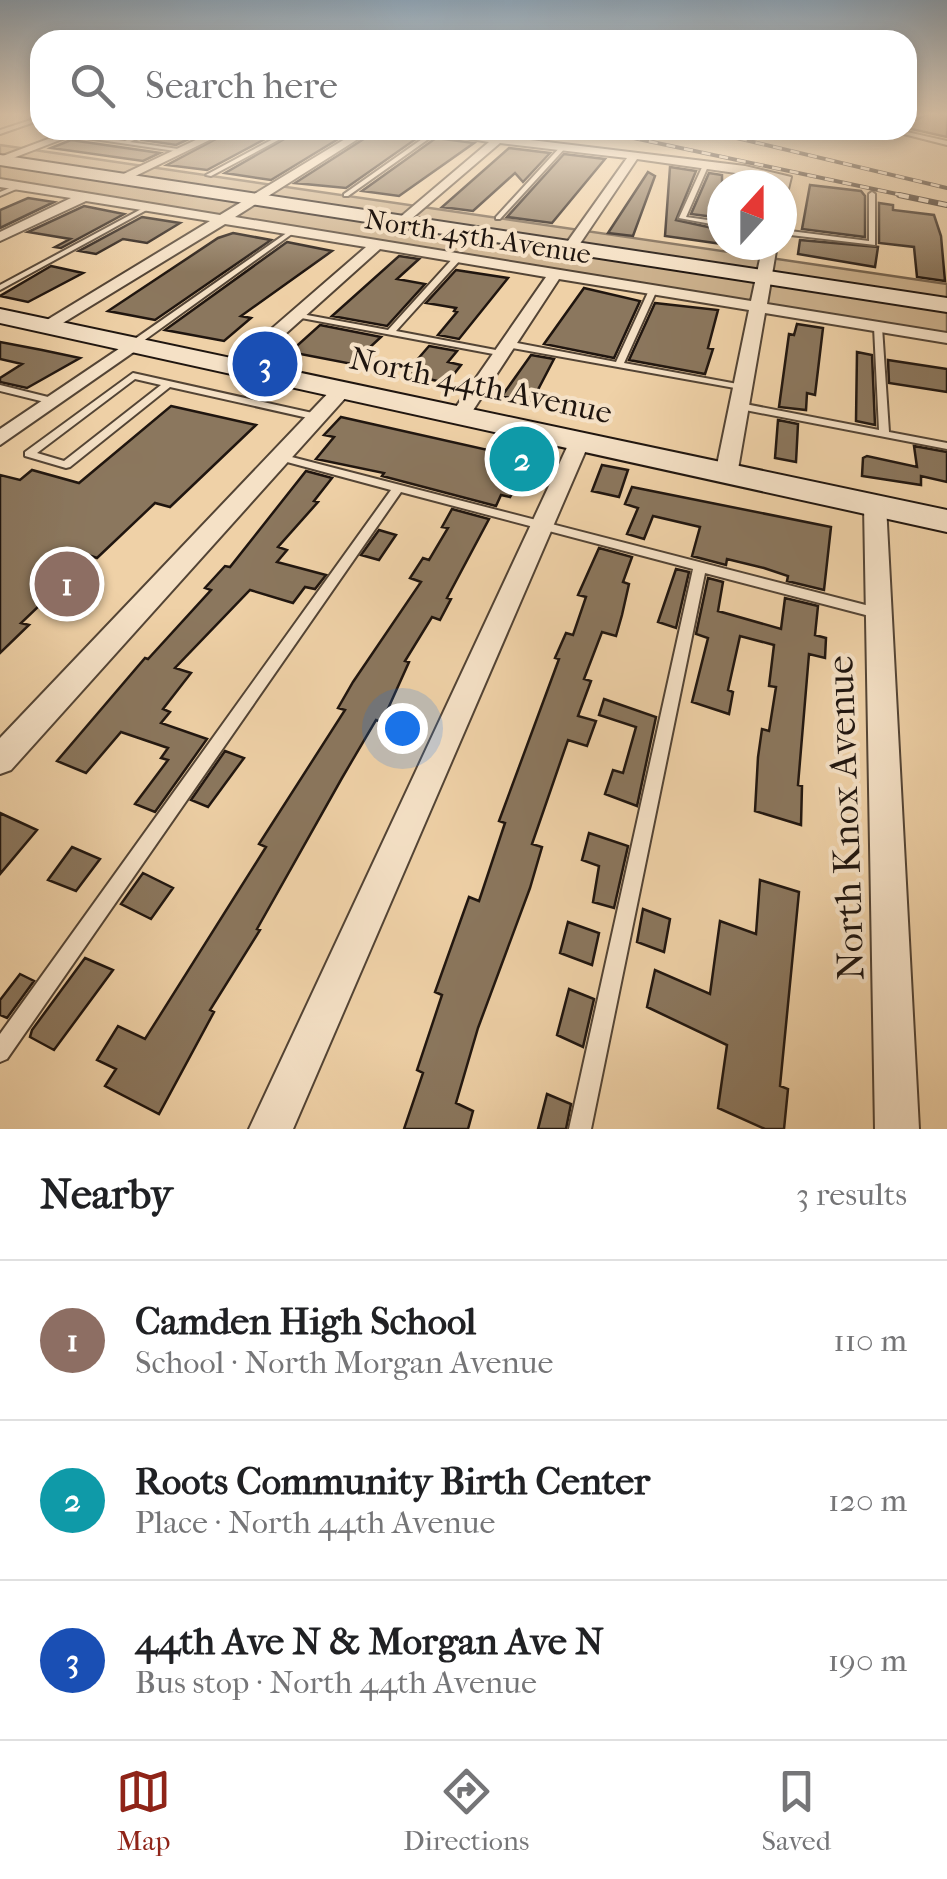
<!DOCTYPE html>
<meta charset="utf-8">
<style>
:root{--surface:#fff;--page:#f6f6f6;--text:#202124;--muted:#757577;--line:#e0e0e0;--accent:#8f2418}
body{margin:0;font-family:"IM FELL French Canon",serif;background:var(--page);color:var(--text)}
.compass{position:absolute;left:707px;top:170px;width:90px;height:90px;border-radius:50%;background:var(--surface);box-shadow:0 5px 15px #0003;rotate:21deg}
.you{position:absolute;left:402px;top:728px;width:35px;height:35px;margin:-25px;border:8px solid #fff;border-radius:50%;background:#1a73e8;box-shadow:0 0 0 15px #1a73e833}
.badge{display:grid;place-items:center;width:65px;height:65px;border-radius:50%;background:var(--accent);color:#fff;font-size:32px;font-weight:700}
.pin{position:absolute;translate:-50% -50%;border:5px solid #fff;box-shadow:0 2px 10px #0006}
.list{margin:0;padding:0;list-style:none}
h2{display:flex;justify-content:space-between;align-items:center;height:130px;margin:0;padding:0 40px;font-size:42px}
h2 small{font-size:32px;font-weight:400;color:var(--muted)}
.list li{display:grid;grid-template-columns:65px 1fr auto;gap:30px;align-items:center;box-sizing:border-box;height:160px;padding:0 40px;border-top:2px solid var(--line)}
.list b{display:block;font-size:38px;white-space:nowrap}
.list p{margin:0;font-size:32px;white-space:nowrap;color:var(--muted)}
.list em{font-size:32px;font-style:normal;color:var(--muted)}
.icon{flex:none;width:55px;height:55px;fill:none;stroke:currentColor;stroke-width:2;stroke-linecap:round;stroke-linejoin:round}
.map{position:relative;flex:none;width:947px;height:1129px;overflow:hidden}
.search{position:absolute;background:var(--surface);box-shadow:0 5px 15px #0003;left:30px;right:30px;top:30px;height:110px;display:flex;align-items:center;gap:25px;box-sizing:border-box;padding:0 35px;border-radius:30px;color:var(--muted);font-size:38px}
.sheet{height:610px;background:var(--surface)}
nav{display:flex;justify-content:space-around;align-items:center;box-sizing:border-box;height:140px;border-top:2px solid var(--line);background:var(--surface);font-size:28px;color:var(--muted)}
nav a{display:grid;justify-items:center;gap:5px}
nav .on{color:var(--accent)}
.map>svg:first-child{display:block}
.green{fill:#ccb18d;stroke:#76634e;stroke-width:2.5}
.building{fill:#8b775e;stroke:#1f150f;stroke-width:2.5}
.lines{fill:none;stroke-linecap:round;stroke-linejoin:round}
.lane-casing{stroke:#534435;stroke-width:4}
.street-casing{stroke:#534435;stroke-width:4}
.secondary-casing{stroke:#1f150f;stroke-width:4}
.lane{fill:#f5e1c6;fill-rule:evenodd}
.street{fill:#f5e1c6;fill-rule:evenodd}
.secondary{fill:#f5e1c6;fill-rule:evenodd}
.rail-far1-casing{stroke:#1f150f;stroke-width:4}
.rail-casing{stroke:#1f150f;stroke-width:6}
.rail-far1{stroke:#f5e1c6;stroke-width:2.5;stroke-dasharray:9;stroke-linecap:butt}
.rail{stroke:#f5e1c6;stroke-width:4;stroke-dasharray:10;stroke-linecap:butt}
.labels{text-anchor:middle;stroke-width:8;stroke-linejoin:round;paint-order:stroke}
.far-street-label{font-size:28px;fill:#1f150f;stroke:#f5e1c6}
.street-label{font-size:32px;fill:#1f150f;stroke:#f5e1c6}
.near-street-label{font-size:38px;fill:#1f150f;stroke:#f5e1c6}
</style>
<div class="map">
<svg width="947" height="1129" viewBox="0 0 947 1129">
<rect width="100%" height="100%" fill="#efd1a7"/>
<filter id="stains"><feTurbulence type="fractalNoise" baseFrequency=".002" numOctaves="4"/><feColorMatrix values="0 0 0 0 .2 0 0 0 0 .09 0 0 0 0 .02 0 0 0 .5 -.17"/></filter>
<radialGradient id="worn" r=".72"><stop offset=".6" stop-color="#630" stop-opacity="0"/><stop offset="1" stop-color="#630" stop-opacity=".3"/></radialGradient>
<!-- green -->
<path class="green" d="M0 145 947 284V334L0 180Z"/>
<!-- building -->
<path class="building" d="M928 114H947V137L907 128V124Z
M158 130H208L176 145 143 140Z
M233 130H282L207 170 167 165Z
M300 130 348 133 271 180 225 173Z
M386 133 420 136 346 188 295 183 370 135Z
M436 138 474 143 399 196 362 191Z
M71 140 160 153 143 161 51 148Z
M509 148 550 153 523 182 515 173 473 211 442 207Z
M564 154 605 159 552 223 507 217Z
M670 167 696 171 676 220 722 230V244L665 236Z
M648 172 655 176 633 236 608 233Z
M709 173 722 175V218L691 214Z
M810 185 861 191 865 196V237L802 229Z
M28 198 54 202 0 228V210Z
M879 203 893 205V210L934 215 941 236 945 281 917 277 914 247 879 243Z
M84 206 124 214 61 248 55 247 70 239 28 232Z
M142 217 180 223 147 243 123 239 96 254 79 251Z
M233 233 271 240 155 320 108 311 218 238Z
M800 240 878 247 875 267 798 254Z
M287 242 332 251 241 316 251 318 224 341 165 330Z
M399 256 419 259 397 279 425 284 387 326 332 316Z
M51 266 83 273 28 302 0 296Z
M456 270 508 278 459 339 438 335 457 312 454 311 456 308 426 303Z
M584 288 640 301 614 358 544 344Z
M655 303 718 310 708 348 713 349 705 374 629 360Z
M797 324 823 328 815 395 807 393 806 410 779 407 789 334 794 335Z
M320 325 381 337 352 364 290 352Z
M0 342 42 350 80 358 27 388 0 382V378L22 364 0 359Z
M429 346 457 351 448 362 461 365 447 383 405 374Z
M857 352 872 355 875 425 856 421Z
M531 355 554 359 531 403 502 396Z
M888 360 947 369V392L889 383Z
M171 406 256 425 170 507 155 503 97 558 91 556 21 623 29 625 0 653V475L20 480 32 470 79 483Z
M341 417 510 455 516 445 540 450 510 497 501 495 496 506 382 476 384 473 316 459 334 437 324 435Z
M778 420 798 424 796 462 775 458Z
M914 446 947 452V482L921 476V485L862 476 863 458 867 456 917 467Z
M602 465 628 470 619 497 592 491Z
M306 471 332 478 314 501 318 502 278 547 287 550 277 562 326 575 315 589 305 587 293 603 250 590 175 668 191 673 163 709 170 712 161 723 207 739 155 812 135 804 168 760 161 758 168 748 121 732 86 773 57 761 145 658 148 659 211 590 205 588 225 566 230 567Z
M632 487 831 527 824 590 787 581 788 576 764 568 727 559 726 565 692 556 700 527 653 516 644 539 627 534 638 508 625 504Z
M452 509 489 519 447 598 451 599 440 620 432 617 405 661 409 662 382 722 376 720 342 778 257 929 260 930 210 1010 214 1012 159 1114 105 1086 116 1069 97 1060 118 1026 145 1039 266 847 259 844 345 710 338 708 353 682 421 582 410 578 423 558 429 560 448 528 442 527Z
M379 530 396 535 379 560 361 555Z
M599 548 632 557 623 582 629 584 622 615 616 636 602 632 584 679 591 681 578 716 596 721 587 746 568 740 532 844 542 847 530 888 478 1028 456 1103 473 1111 468 1129H404L423 1073 417 1070 442 995 435 992 469 897 479 901 505 823 499 821 559 659 555 658 566 633 573 635 586 597 578 595Z
M676 569 689 572 676 628 658 622Z
M708 578 723 582 718 611 781 629 785 598 818 606 815 635 826 638 825 658 809 654 798 785 802 786 801 825 755 811 758 757 762 729 769 731 776 687 769 686 774 645 740 636 728 690 733 692 729 714 692 702 708 638 696 634Z
M604 699 656 717 637 806 605 794 613 770 623 773 636 727 599 715Z
M225 751 244 758 208 807 191 800Z
M0 813 37 830 0 874Z
M589 833 628 846 614 908 593 902 599 866 582 860Z
M72 847 100 859 76 891 48 880Z
M143 873 173 888 151 919 121 904Z
M760 880 799 892 780 1086 788 1089 784 1129H765L718 1108 727 1045 647 1007 655 970 710 994 720 921 756 934Z
M643 909 670 919 664 952 637 942Z
M568 922 599 933 592 965 560 953Z
M85 958 113 970 54 1050 30 1037 32 1030Z
M20 974 34 981 7 1018 0 1015V1000Z
M569 989 594 999 583 1047 557 1035Z
M547 1094 571 1104 566 1129H538Z"/>
<g class="lines">
<defs>
<path id="lane" d="M40 117V120L0 134V130Z
M148 130H155L130 142 185 150 182 152 66 135 69 133 125 141Z
M290 130H297L211 176 206 175Z
M435 130H441L348 196H344V194Z
M888 130H898L947 141V145Z
M562 145 567 146 500 219H496V217Z
M704 163 709 164 686 217 722 222V226L679 218Z
M19 184 21 187 0 196V192Z
M872 192 875 194V245L782 234V230L869 241V194Z
M147 206 152 207 0 290V285Z
M291 230 296 231 135 347H129V343Z
M455 256 462 258 396 331 501 351 504 352V356L296 317 292 315 296 313 388 330Z
M650 288 657 290 624 363 743 385 746 386V390L507 347 503 344 507 341 616 362Z
M878 324 882 327 889 432 947 443V449L740 409 735 406 740 403 879 430 874 327Z
M133 373 317 414 322 417 317 420 170 387 70 467 66 468 25 456V452ZM135 379 161 385 64 461 37 453Z
M0 385 56 399 58 401 53 404 0 391Z
M280 454 881 609 886 610 888 614 886 618 881 619 705 573 591 1129H569L693 569 401 492 7 1059 0 1062V1034L391 490 276 459 275 457Z"/>
<path id="street" d="M72 130H86L0 163V157Z
M217 130H230L125 181 115 178Z
M360 130H372L235 217 751 301 763 245H777L767 304 947 333V343L765 313 737 475 726 482 715 475 749 310 559 279 466 421 459 423 449 417 546 277 380 249 243 372H231V364L366 247 225 224 48 332 42 331V323L210 221 86 201 0 241V232L71 198 0 187V179L220 215Z
M414 130 495 136 505 130 510 133 506 137 745 166 791 177 788 189 782 193 778 179 637 159 575 251 570 252 563 248 627 158 500 143 403 226 398 225V219L489 142Z
M132 340 138 341V349L0 445V429Z
M341 385 348 387V395L11 770 0 774V738L334 387Z
M579 437 589 443 293 1129H249L569 443Z
M875 498 886 505 919 1129H875L864 505Z"/>
<path id="secondary" d="M0 155 947 298V312L0 165Z
M0 309 947 510V532L0 323Z"/>
</defs>
<!-- lane casing -->
<use href="#lane" class="lane-casing"/>
<!-- street casing -->
<use href="#street" class="street-casing"/>
<!-- secondary casing -->
<use href="#secondary" class="secondary-casing"/>
<!-- lane -->
<use href="#lane" class="lane"/>
<!-- street -->
<use href="#street" class="street"/>
<!-- secondary -->
<use href="#secondary" class="secondary"/>
<defs>
<path id="rail-far1" d="M596 130 911 197
M703 130 947 188"/>
<path id="rail" d="M899 195 947 205"/>
</defs>
<!-- rail-far1 casing -->
<use href="#rail-far1" class="rail-far1-casing"/>
<!-- rail casing -->
<use href="#rail" class="rail-casing"/>
<!-- rail-far1 -->
<use href="#rail-far1" class="rail-far1"/>
<!-- rail -->
<use href="#rail" class="rail"/>
</g>
<!-- sky -->
<linearGradient id="sky" x2="0" y2="1"><stop stop-color="#8ea6b9"/><stop offset="0.42" stop-color="#f8ead7"/><stop offset="1" stop-color="#f8ead7" stop-opacity="0"/></linearGradient>
<rect width="947" height="272" fill="url(#sky)"/>
<g class="labels">
<!-- far-street labels -->
<g class="far-street-label">
<text transform="translate(478 236) rotate(9)" y="10">North 45th Avenue</text>
</g>
<!-- street labels -->
<g class="street-label">
<text transform="translate(481 385) rotate(12)" y="11">North 44th Avenue</text>
</g>
<!-- near-street labels -->
<g class="near-street-label">
<text transform="translate(845 818) rotate(-92)" y="13">North Knox Avenue</text>
</g>
</g>
<rect width="100%" height="100%" filter="url(#stains)"/>
<rect width="100%" height="100%" fill="url(#worn)"/>
</svg>
<svg class="compass" viewBox="-18 -18 36 36"><path d="M0-13l5 13h-10z" fill="#e53935"/><path d="M0 13l5-13h-10z" fill="#757577"/></svg>
<div class="you"></div>
<div class="pin badge" style="left:67px;top:584px;background:#8d6e63">1</div>
<div class="pin badge" style="left:522px;top:459px;background:#0f9aa8">2</div>
<div class="pin badge" style="left:265px;top:364px;background:#1a4fb4">3</div>
<div class="search"><svg class="icon" aria-label="search" viewBox="0 0 24 24"><circle cx="10" cy="10" r="6"/><path d="M15 15l6 6"/></svg>Search here</div>
</div>
<section class="sheet">
<h2>Nearby<small>3 results</small></h2>
<ul class="list">
<li><span class="badge" style="background:#8d6e63">1</span><div><b>Camden High School</b><p>School · North Morgan Avenue</p></div><em>110 m</em></li>
<li><span class="badge" style="background:#0f9aa8">2</span><div><b>Roots Community Birth Center</b><p>Place · North 44th Avenue</p></div><em>120 m</em></li>
<li><span class="badge" style="background:#1a4fb4">3</span><div><b>44th Ave N &amp; Morgan Ave N</b><p>Bus stop · North 44th Avenue</p></div><em>190 m</em></li>
</ul>
</section>
<nav>
<a class="on"><svg class="icon" aria-label="map" viewBox="0 0 24 24"><path d="M3 6l6-2 6 2 6-2v14l-6 2-6-2-6 2zM9 4v14M15 6v14"/></svg>Map</a>
<a><svg class="icon" aria-label="directions" viewBox="0 0 24 24"><path d="M12 3l9 9-9 9-9-9zM9 14v-3h6M13 9l2 2-2 2"/></svg>Directions</a>
<a><svg class="icon" aria-label="saved" viewBox="0 0 24 24"><path d="M7 4h10v16l-5-4-5 4z"/></svg>Saved</a>
</nav>
